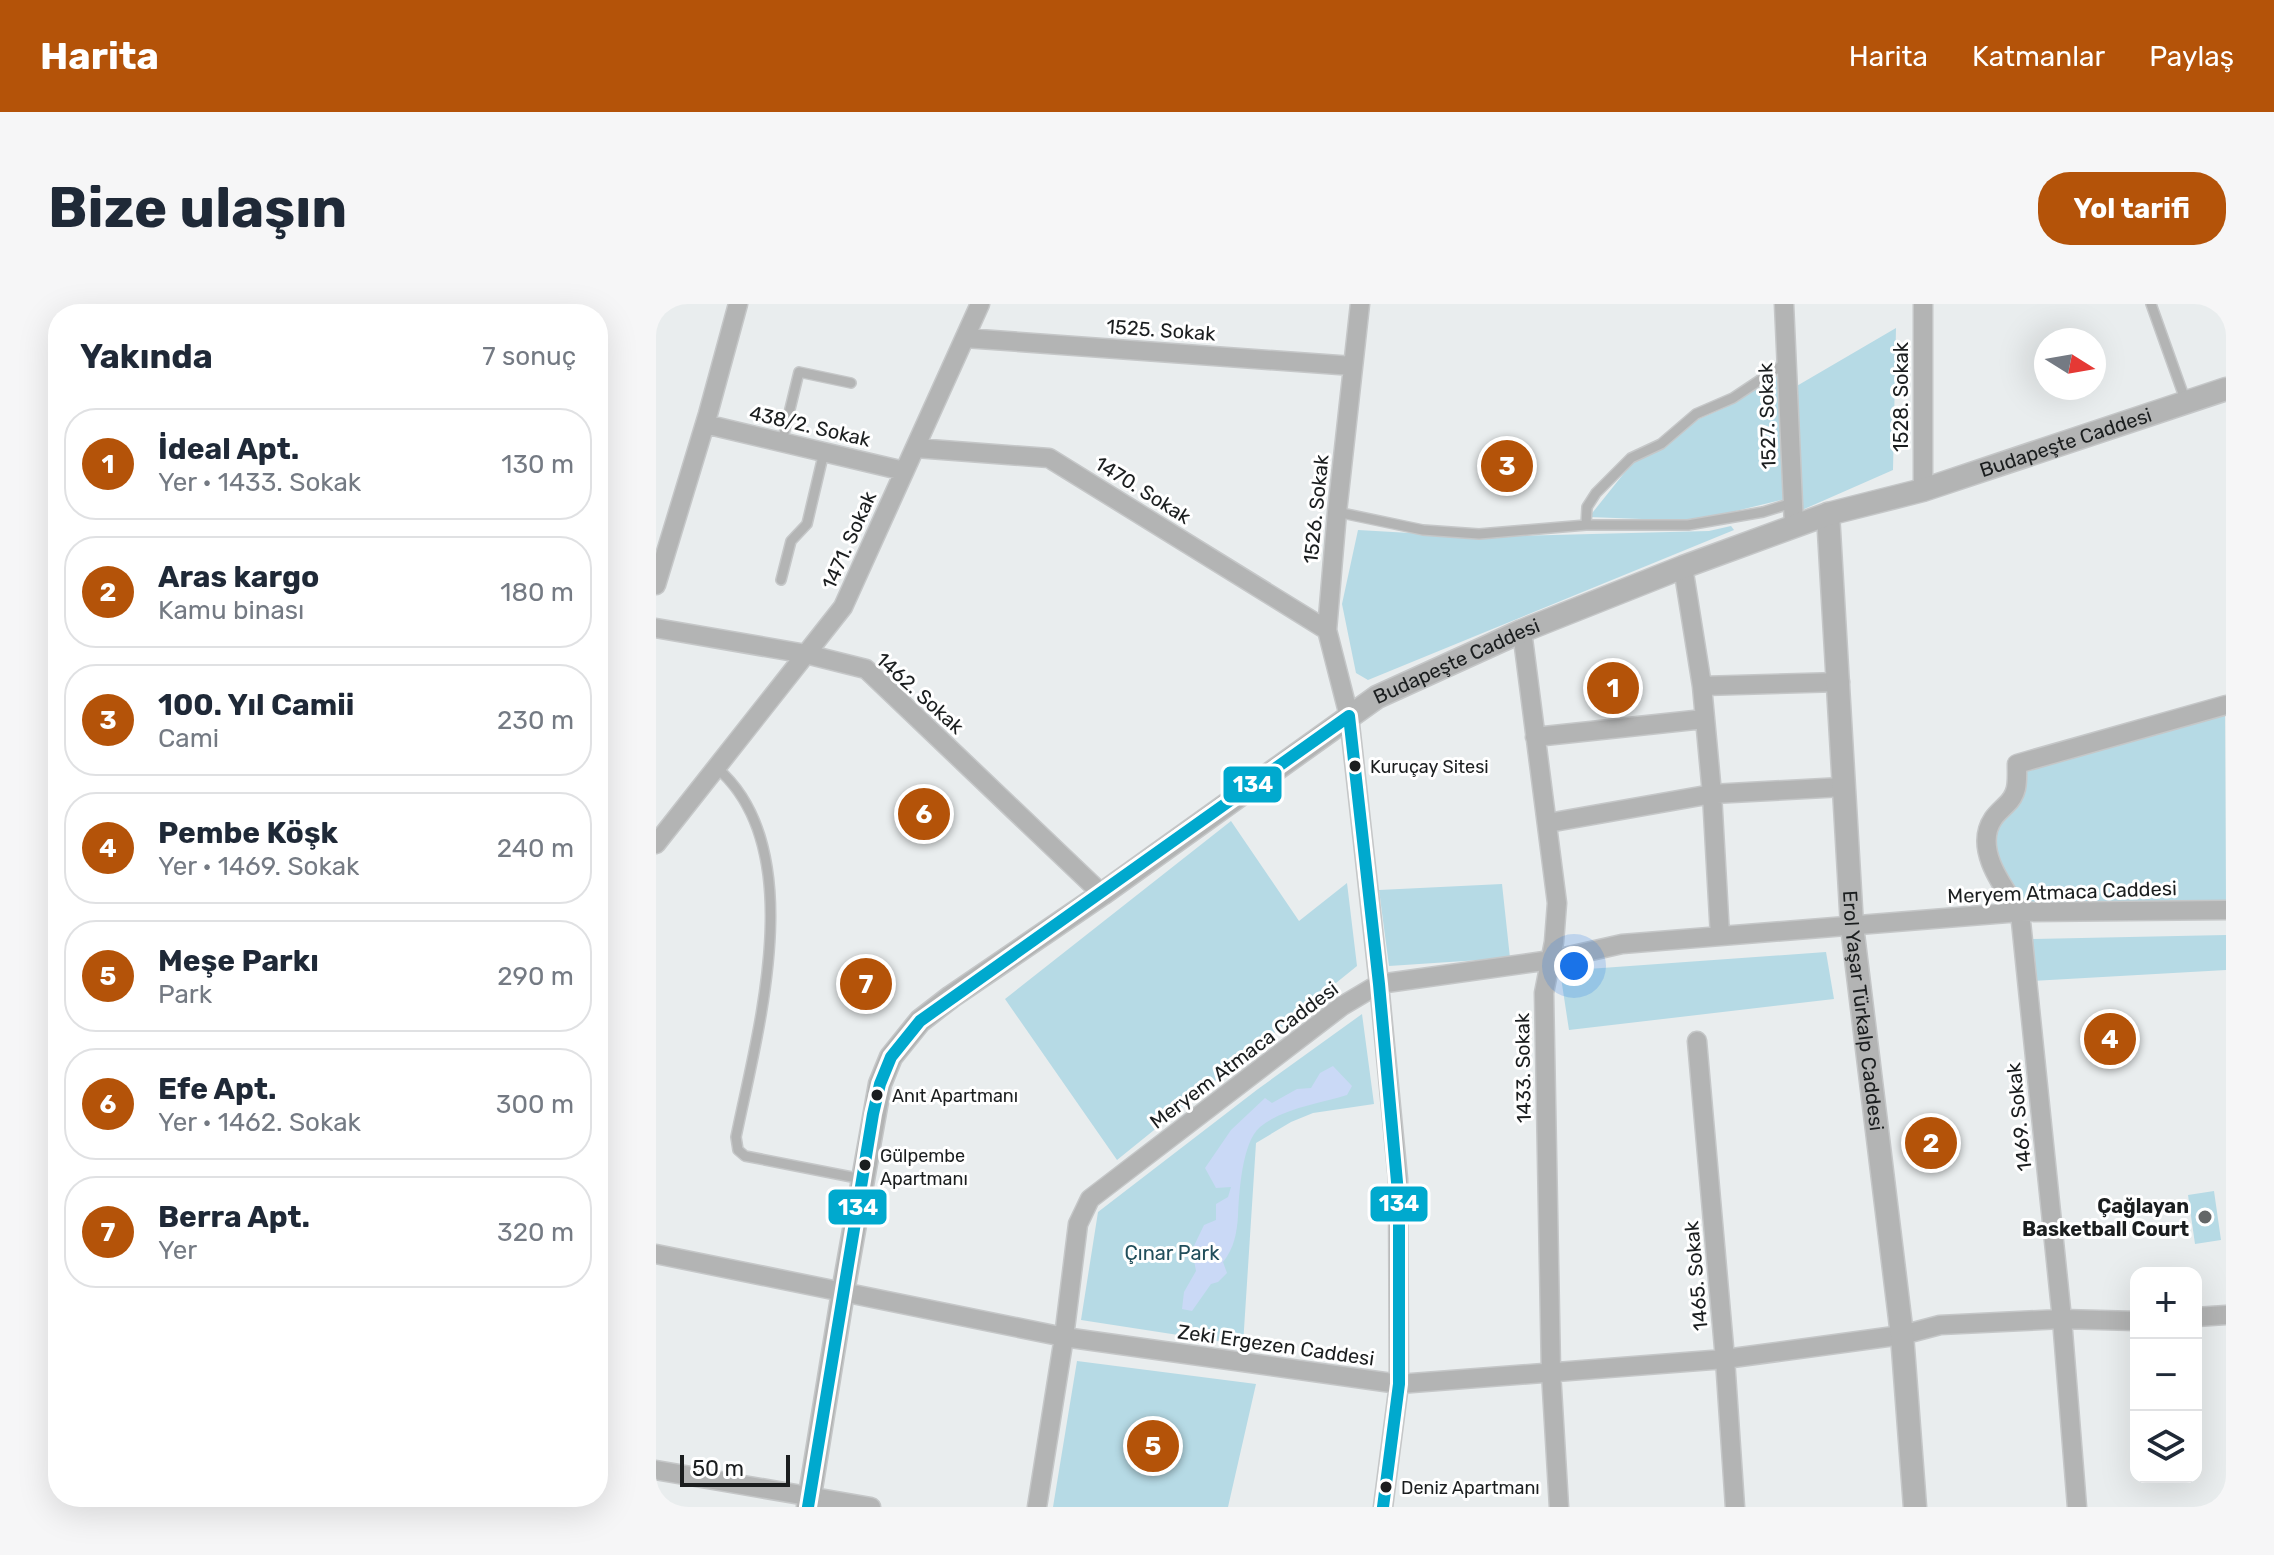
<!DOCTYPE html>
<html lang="tr">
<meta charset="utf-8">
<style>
:root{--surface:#fff;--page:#f6f6f7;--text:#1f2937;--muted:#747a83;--line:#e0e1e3;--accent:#b45309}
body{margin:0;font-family:Rubik,sans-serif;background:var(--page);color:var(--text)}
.controls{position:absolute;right:24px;bottom:24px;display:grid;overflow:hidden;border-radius:16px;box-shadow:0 8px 32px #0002}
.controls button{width:72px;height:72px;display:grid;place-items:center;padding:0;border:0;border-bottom:2px solid var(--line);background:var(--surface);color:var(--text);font:40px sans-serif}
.compass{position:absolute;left:1378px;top:24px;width:72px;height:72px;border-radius:50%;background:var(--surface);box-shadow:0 8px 32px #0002;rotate:101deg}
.scale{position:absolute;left:24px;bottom:20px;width:110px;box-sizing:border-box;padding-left:8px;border:4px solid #1b1e1f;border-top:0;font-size:22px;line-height:28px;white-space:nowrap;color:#1b1e1f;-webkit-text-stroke:6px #fff;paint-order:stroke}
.you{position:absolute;left:918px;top:662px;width:28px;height:28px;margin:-20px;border:6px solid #fff;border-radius:50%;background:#1a73e8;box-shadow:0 0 0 12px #1a73e833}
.badge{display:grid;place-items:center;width:52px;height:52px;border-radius:50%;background:var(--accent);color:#fff;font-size:26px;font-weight:700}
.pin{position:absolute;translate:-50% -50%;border:4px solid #fff;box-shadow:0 2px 8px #0006}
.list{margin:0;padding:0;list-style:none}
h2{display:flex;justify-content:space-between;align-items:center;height:104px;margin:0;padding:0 32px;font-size:34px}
h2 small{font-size:26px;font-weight:400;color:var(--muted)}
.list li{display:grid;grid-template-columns:52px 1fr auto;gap:24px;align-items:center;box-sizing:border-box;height:112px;margin:0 16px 16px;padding:0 16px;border:2px solid var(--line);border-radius:32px}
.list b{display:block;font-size:30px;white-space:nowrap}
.list p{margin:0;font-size:26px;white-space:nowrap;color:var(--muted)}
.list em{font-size:26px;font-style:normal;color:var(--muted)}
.icon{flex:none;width:44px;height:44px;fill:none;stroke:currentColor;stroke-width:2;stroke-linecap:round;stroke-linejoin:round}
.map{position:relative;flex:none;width:1570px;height:1203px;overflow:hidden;border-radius:32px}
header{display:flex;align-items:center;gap:48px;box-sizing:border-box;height:112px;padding:0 40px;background:var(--accent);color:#fff}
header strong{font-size:38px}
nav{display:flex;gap:44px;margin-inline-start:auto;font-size:28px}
.intro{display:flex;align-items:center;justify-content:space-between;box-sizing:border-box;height:192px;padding:0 48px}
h1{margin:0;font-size:56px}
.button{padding:20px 36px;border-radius:32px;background:var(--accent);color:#fff;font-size:28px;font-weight:700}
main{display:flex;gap:48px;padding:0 48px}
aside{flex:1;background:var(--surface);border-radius:32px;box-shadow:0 8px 32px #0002}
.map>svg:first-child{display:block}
.green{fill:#b6dae5}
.water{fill:#cad9f6}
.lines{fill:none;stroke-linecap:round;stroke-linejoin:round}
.service-casing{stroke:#c5c7c8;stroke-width:12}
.minor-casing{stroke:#c5c7c8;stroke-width:21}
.tertiary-casing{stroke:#c5c7c8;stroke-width:25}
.service{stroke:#b3b4b4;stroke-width:9}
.minor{stroke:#b3b4b4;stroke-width:18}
.tertiary{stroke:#b3b4b4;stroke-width:22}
.bus-1-casing{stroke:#fff;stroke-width:18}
.bus-1{stroke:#00a9ce;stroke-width:12}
.bus-dot{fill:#1b1e1f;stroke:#fff;stroke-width:3}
.poi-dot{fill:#636667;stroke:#fff;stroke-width:3}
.labels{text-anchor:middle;stroke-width:6;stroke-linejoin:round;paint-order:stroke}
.bus-label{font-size:18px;fill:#1b1e1f;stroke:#fff;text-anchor:start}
.street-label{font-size:20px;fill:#1b1e1f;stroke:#fff}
.poi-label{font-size:20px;font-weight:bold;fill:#1b1e1f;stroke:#fff;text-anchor:end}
.park-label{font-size:20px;fill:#214e5b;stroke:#fff}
.line-badge{stroke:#fff;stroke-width:3}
.badge-label{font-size:22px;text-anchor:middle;font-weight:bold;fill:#fff}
</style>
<header>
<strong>Harita</strong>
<nav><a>Harita</a><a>Katmanlar</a><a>Paylaş</a></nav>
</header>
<div class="intro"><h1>Bize ulaşın</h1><a class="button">Yol tarifi</a></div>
<main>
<aside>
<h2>Yakında<small>7 sonuç</small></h2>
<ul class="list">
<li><span class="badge">1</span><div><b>İdeal Apt.</b><p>Yer · 1433. Sokak</p></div><em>130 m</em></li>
<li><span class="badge">2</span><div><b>Aras kargo</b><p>Kamu binası</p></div><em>180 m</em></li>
<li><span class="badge">3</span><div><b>100. Yıl Camii</b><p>Cami</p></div><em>230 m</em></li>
<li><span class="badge">4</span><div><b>Pembe Köşk</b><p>Yer · 1469. Sokak</p></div><em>240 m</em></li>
<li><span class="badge">5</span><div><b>Meşe Parkı</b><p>Park</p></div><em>290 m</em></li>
<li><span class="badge">6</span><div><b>Efe Apt.</b><p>Yer · 1462. Sokak</p></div><em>300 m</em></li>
<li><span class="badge">7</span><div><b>Berra Apt.</b><p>Yer</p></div><em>320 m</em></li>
</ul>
</aside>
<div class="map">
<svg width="1570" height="1203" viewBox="0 0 1570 1203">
<rect width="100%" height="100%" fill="#e9edee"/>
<!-- green -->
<path class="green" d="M1240 24 1237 166 1146 206 1139 83Z
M1127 68 1133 194 1039 217 933 213 977 158 1010 143 1036 118 1068 104Z
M1075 222 1078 226 712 376 700 369 686 300 702 226 824 233 1053 227Z
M1569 406 1570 601H1366L1337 545 1342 517 1366 495 1367 464Z
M575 517 643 617 691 579 701 662 461 856 349 695Z
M846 580 854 654 733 662 723 586Z
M1570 631V666L1376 677 1377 635Z
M1170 648 1178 695 913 726 904 667Z
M706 710 718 800 657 809 635 818 600 839 587 1041 425 1016 442 908 602 785Z
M1558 887 1565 936 1539 940 1532 891Z
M421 1057 600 1080 572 1203H397Z"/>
<!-- water -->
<path class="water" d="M677 762 696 782 691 791C663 800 627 804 604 823 586 838 583 889 582 912 581 928 578 945 567 958L571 969 562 978 555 980 536 1007 526 1005 528 988 540 967 536 946 548 921 560 916V900L572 893 575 883 560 884 549 864 575 826 609 794 616 799 641 785 655 784 664 769Z"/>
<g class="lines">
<defs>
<path id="service" d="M1495 0 1530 98
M126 138 143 68 195 79
M681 208 767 226 823 230 930 221H1032L1107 208 1136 199
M930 221 931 203 940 189 975 154 1005 140 1040 110 1077 94 1131 58
M125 276 135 237 151 220 168 148
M61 464C155 545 101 729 80 833L82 846 89 852 206 875"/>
<path id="minor" d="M704 0 681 208 671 326 693 412 723 680 742 875 743 1080 727 1203
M1128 0 1138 222
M309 34 697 62
M49 120 248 167
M260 144 393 154 671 326
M1267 186V0
M1027 263 1046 382 1056 490 1064 632
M0 281 52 110 82 0
M0 324 150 350 210 365 446 590
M866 327 901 599 898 638 888 689 895 1068 903 1203
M1046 382 1184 378
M879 433 1048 415
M892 519 1056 490 1187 483
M0 540 187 303 324 0
M1041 737 1069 1055 1079 1203
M0 950 408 1033 743 1080 1069 1055 1246 1031 1284 1021 1406 1015 1480 1017
M1540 1013 1570 1011
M0 1166 215 1203
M381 1203 408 1033 422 920 434 895 686 702 723 680 895 656 966 640 1364 608 1570 606
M1421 1203 1406 1015 1364 608C1348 584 1317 545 1337 515 1340 510 1346 505 1350 501 1363 489 1361 477 1361 460L1570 401"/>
<g id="tertiary">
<path id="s1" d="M1172 210 1196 622 1246 1031 1259 1203"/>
<path id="s2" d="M152 1203 187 988 224 780 235 753 264 717 295 693 446 590 721 393 866 327 1027 263 1172 210 1267 186 1570 85"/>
</g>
</defs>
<!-- service casing -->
<use href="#service" class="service-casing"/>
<!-- minor casing -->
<use href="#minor" class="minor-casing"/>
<!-- tertiary casing -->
<use href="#tertiary" class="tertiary-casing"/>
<!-- service -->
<use href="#service" class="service"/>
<!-- minor -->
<use href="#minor" class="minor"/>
<!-- tertiary -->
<use href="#tertiary" class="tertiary"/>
<defs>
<path id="bus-1" d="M152 1203 217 810 224 780 235 753 264 717 693 412 723 680 743 900V1080L727 1203"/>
</defs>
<!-- bus-1 casing -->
<use href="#bus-1" class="bus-1-casing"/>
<!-- bus-1 -->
<use href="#bus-1" class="bus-1"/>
</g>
<!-- markers -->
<g class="bus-dot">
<circle cx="699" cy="462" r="7"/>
<circle cx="221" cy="791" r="7"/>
<circle cx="209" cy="861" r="7"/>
<circle cx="730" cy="1183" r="7"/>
</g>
<circle class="poi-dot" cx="1549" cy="913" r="8"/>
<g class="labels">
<!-- bus labels -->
<g class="bus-label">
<text x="714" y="469">Kuruçay Sitesi</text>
<text x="236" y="798">Anıt Apartmanı</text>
<text x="224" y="858">Gülpembe<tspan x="224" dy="23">Apartmanı</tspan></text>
<text x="745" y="1190">Deniz Apartmanı</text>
</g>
<!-- street labels -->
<g class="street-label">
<text transform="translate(505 26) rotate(4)" y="7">1525. Sokak</text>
<text transform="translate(1245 93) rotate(-90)" y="7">1528. Sokak</text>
<text transform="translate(1111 112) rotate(-92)" y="7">1527. Sokak</text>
<text transform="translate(154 122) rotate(13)" y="7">438/2. Sokak</text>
<text dy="7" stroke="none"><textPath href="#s2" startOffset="1800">Budapeşte Caddesi</textPath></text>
<text transform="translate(487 186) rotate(32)" y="7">1470. Sokak</text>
<text transform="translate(660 205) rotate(-84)" y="7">1526. Sokak</text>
<text transform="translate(193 236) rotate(-66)" y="7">1471. Sokak</text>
<text dy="7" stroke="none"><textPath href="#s2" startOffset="1152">Budapeşte Caddesi</textPath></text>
<text transform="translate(264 389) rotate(42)" y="7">1462. Sokak</text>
<text transform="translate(1406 588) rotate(-2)" y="7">Meryem Atmaca Caddesi</text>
<text dy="7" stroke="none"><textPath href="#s1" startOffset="498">Erol Yaşar Türkalp Caddesi</textPath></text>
<text transform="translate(588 751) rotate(-37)" y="7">Meryem Atmaca Caddesi</text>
<text transform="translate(867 764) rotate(-91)" y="7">1433. Sokak</text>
<text transform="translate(1363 813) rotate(-96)" y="7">1469. Sokak</text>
<text transform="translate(1040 972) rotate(-95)" y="7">1465. Sokak</text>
<text transform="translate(620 1041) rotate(8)" y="7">Zeki Ergezen Caddesi</text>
</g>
<!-- poi labels -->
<g class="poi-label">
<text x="1533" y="909">Çağlayan<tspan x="1533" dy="23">Basketball Court</tspan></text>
</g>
<!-- park labels -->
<g class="park-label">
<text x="516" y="956">Çınar Park</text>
</g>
</g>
<g class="line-badge">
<rect x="566" y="461" width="61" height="39" rx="8" fill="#00a9ce"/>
<rect x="713" y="881" width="60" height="38" rx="8" fill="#00a9ce"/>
<rect x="171" y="884" width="61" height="38" rx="8" fill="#00a9ce"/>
</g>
<g class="badge-label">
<text x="597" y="488">134</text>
<text x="743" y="907">134</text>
<text x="202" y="911">134</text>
</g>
</svg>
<div class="controls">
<button>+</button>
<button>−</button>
<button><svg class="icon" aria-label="layers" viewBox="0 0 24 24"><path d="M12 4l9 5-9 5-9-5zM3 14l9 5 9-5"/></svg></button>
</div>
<svg class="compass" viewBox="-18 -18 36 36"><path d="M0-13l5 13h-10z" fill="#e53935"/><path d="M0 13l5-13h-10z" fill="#747a83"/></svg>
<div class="scale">50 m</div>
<div class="you"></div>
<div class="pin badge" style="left:957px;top:384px">1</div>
<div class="pin badge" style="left:1275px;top:839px">2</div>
<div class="pin badge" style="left:851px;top:162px">3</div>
<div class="pin badge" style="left:1454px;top:735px">4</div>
<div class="pin badge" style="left:497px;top:1142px">5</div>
<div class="pin badge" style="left:268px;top:510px">6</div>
<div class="pin badge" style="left:210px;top:680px">7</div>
</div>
</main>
